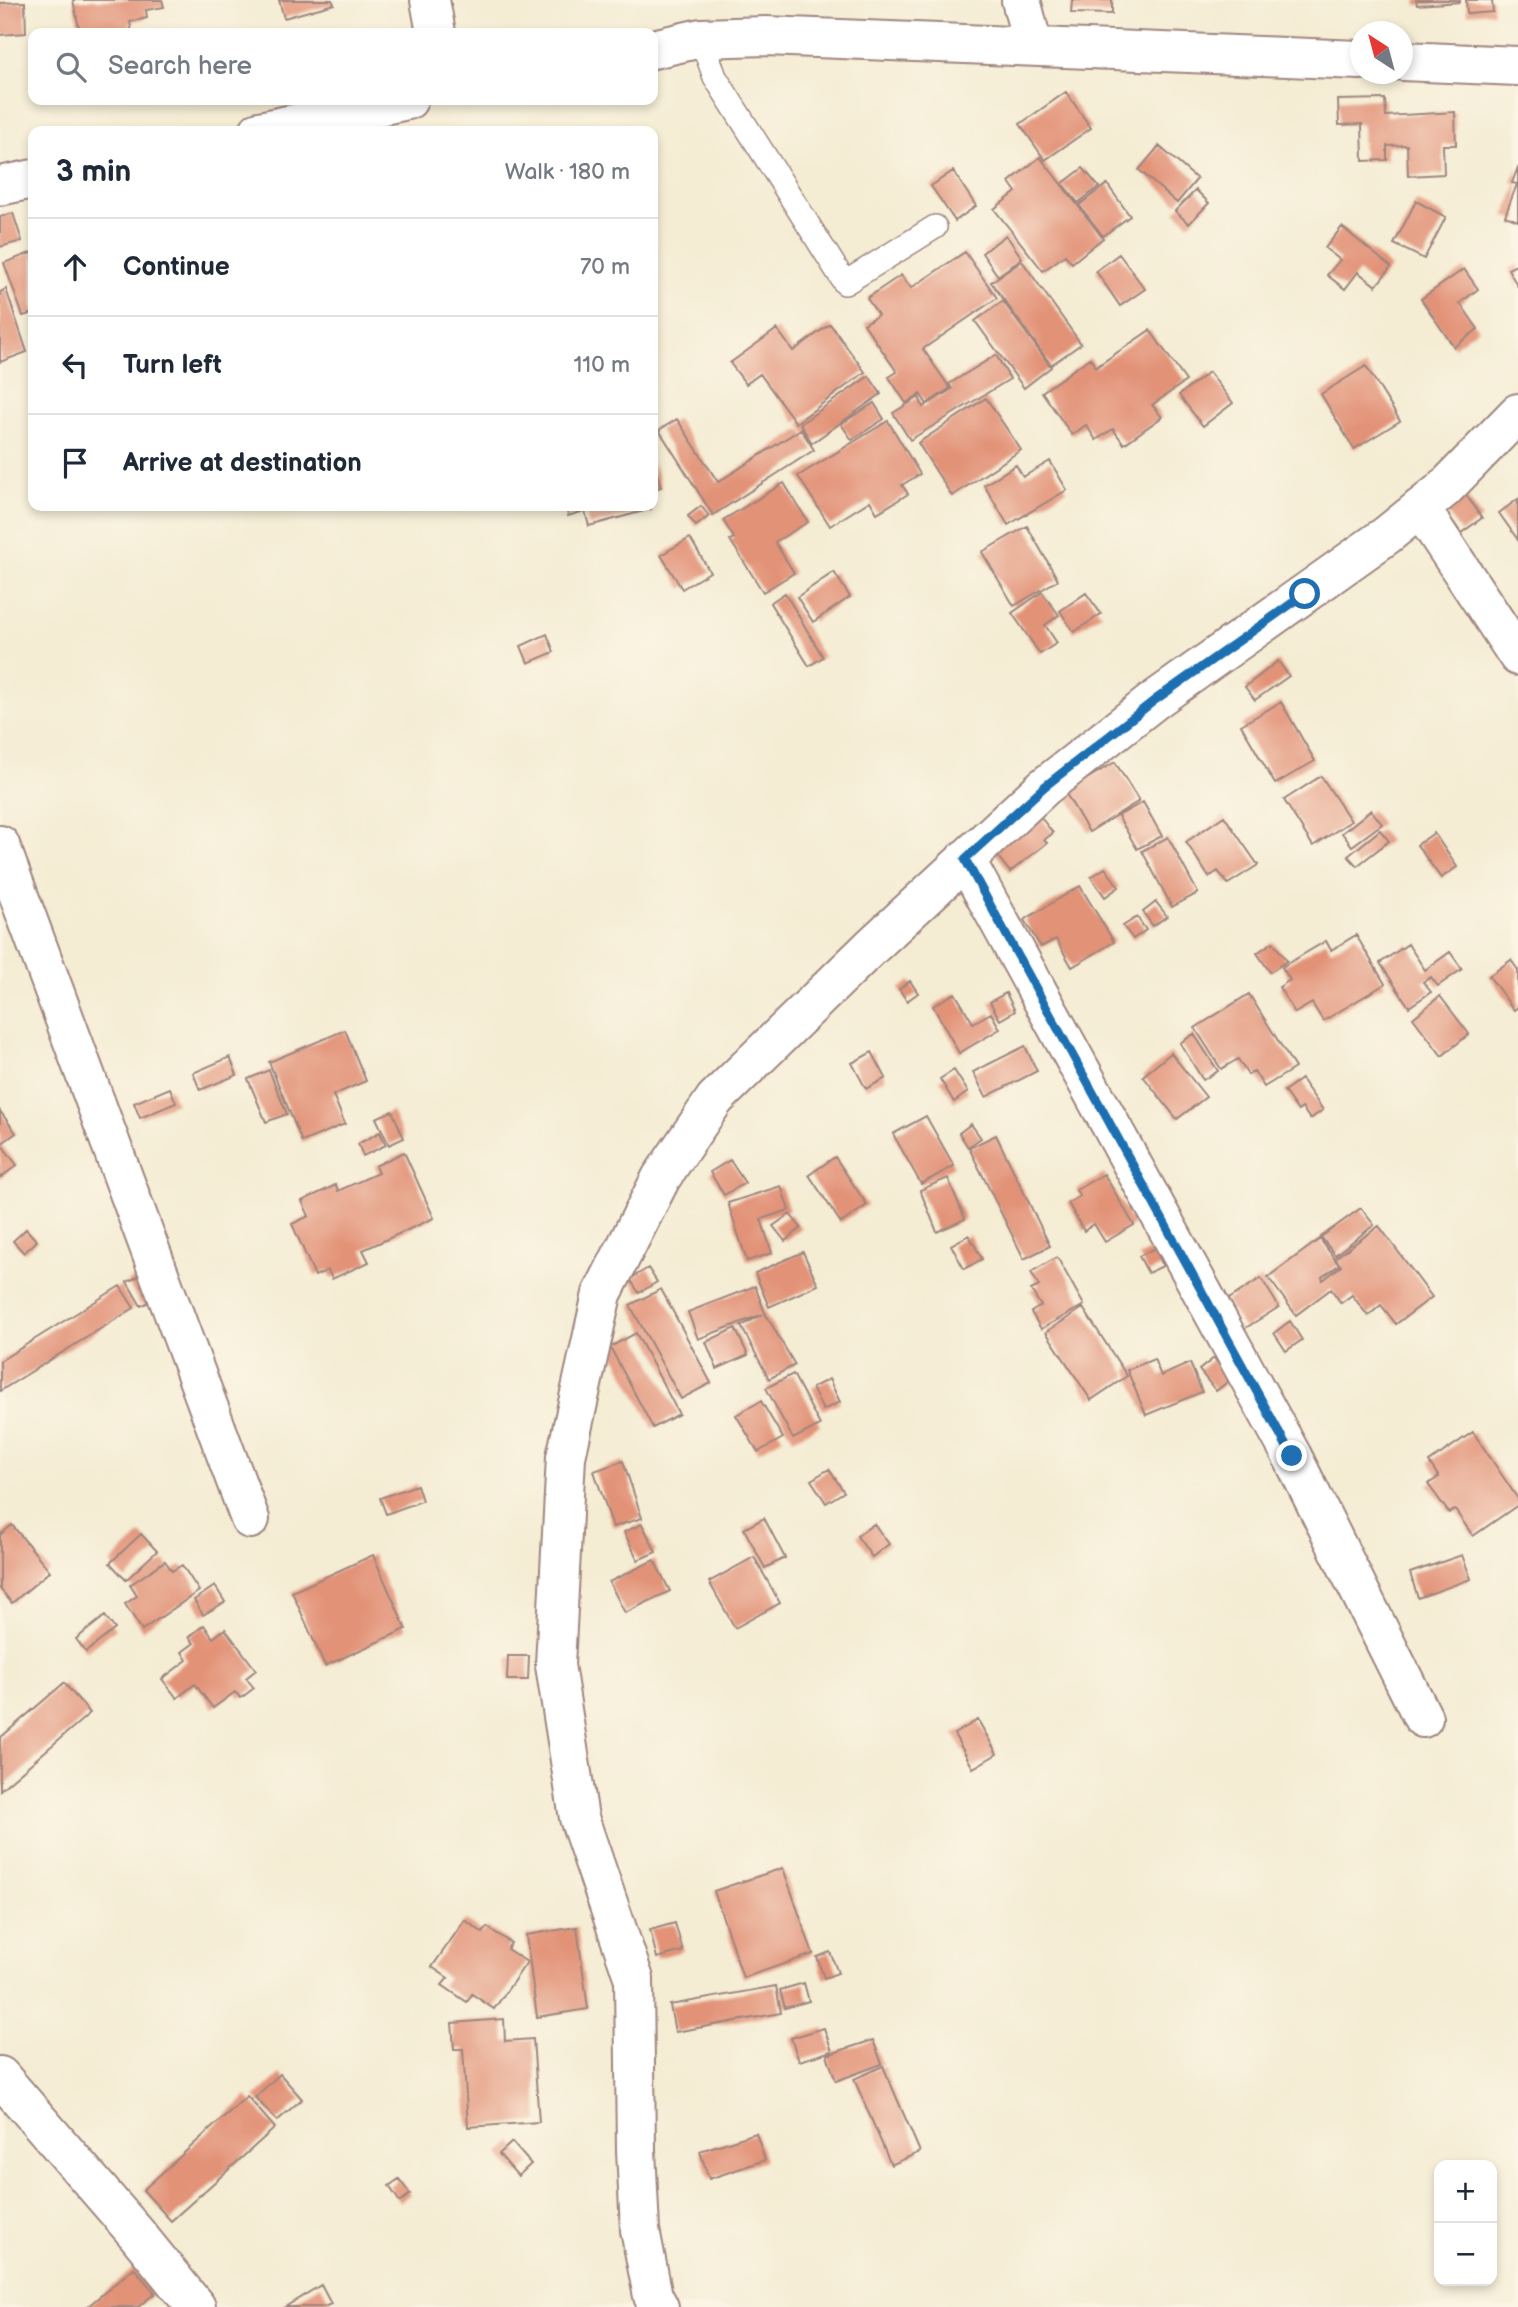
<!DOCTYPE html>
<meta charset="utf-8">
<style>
:root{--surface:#fff;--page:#f2f2f3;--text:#1f2937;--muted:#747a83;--line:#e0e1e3}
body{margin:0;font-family:"Balsamiq Sans",sans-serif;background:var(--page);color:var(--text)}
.controls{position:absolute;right:21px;bottom:21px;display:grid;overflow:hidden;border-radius:14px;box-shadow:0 4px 10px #0003}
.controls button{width:63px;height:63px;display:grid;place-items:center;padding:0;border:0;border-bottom:2px solid var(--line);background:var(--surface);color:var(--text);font:35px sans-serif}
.compass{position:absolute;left:1350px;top:21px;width:63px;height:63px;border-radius:50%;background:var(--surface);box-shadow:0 4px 10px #0003;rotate:324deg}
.stop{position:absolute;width:21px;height:21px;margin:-16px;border:5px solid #1f6fb2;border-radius:50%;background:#fff}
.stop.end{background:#1f6fb2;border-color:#fff;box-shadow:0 2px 7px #0008}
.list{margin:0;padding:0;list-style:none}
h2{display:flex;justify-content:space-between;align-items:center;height:91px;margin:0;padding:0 28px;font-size:30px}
h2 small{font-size:23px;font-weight:400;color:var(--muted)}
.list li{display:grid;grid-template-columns:46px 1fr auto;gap:21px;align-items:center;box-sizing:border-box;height:98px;padding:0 28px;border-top:2px solid var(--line)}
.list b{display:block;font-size:26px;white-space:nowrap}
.list em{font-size:23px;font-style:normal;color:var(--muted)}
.icon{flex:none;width:38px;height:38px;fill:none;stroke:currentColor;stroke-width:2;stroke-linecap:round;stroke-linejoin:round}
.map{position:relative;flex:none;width:1518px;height:2307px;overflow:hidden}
.search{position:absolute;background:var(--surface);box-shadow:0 4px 10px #0003;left:28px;top:28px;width:630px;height:77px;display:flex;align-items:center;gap:18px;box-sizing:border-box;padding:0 24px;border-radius:14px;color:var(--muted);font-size:26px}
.panel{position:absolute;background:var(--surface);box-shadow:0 4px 10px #0003;left:28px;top:126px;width:630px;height:385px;border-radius:14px}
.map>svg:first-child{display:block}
.building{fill:#e29277}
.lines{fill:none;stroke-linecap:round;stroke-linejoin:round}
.lane-casing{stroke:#9f867f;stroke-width:26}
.street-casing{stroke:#9f867f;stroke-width:42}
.lane{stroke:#fff;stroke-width:23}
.street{stroke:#fff;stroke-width:38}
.route{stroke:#1f6fb2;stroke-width:9}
</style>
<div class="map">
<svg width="1518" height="2307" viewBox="0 0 1518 2307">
<rect width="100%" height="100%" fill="#fcf5e5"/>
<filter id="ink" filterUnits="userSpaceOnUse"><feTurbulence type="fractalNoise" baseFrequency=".0143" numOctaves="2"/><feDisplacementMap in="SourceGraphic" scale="14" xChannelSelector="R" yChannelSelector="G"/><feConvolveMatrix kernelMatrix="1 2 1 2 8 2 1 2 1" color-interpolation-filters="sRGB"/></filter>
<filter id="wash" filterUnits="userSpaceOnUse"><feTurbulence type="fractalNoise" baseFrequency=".00686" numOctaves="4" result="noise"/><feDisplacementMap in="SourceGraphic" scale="28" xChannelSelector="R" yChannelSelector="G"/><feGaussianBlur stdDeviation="1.57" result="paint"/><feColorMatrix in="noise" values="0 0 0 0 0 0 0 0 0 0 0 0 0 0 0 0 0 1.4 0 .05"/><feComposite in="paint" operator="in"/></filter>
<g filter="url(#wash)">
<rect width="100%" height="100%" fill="#f4ecd3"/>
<g id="blocks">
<!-- building -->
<path class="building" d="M73 0H162L164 7 146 10 147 18 130 22 132 33H80Z
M279 0H332L334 4 284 18Z
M1072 0H1112V14L1071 13Z
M1416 0H1460V2L1417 5Z
M1466 0H1492L1493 12 1467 14Z
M25 2 26 33 0 35V3Z
M1066 92 1091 128 1045 160 1020 124Z
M1385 99 1386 116 1455 112 1456 145H1443L1444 174 1408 176 1407 145 1387 146V160L1363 161 1362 124 1339 125 1338 100Z
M1159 146 1197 179 1177 203 1139 170Z
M1040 157 1103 238 1072 263 1065 255 1043 271 994 209 1016 192 1009 182Z
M1518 167V221L1505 216 1517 184 1512 183Z
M1083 168 1099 187 1078 203 1062 184Z
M953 171 976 206 955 221 931 186Z
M1107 184 1130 216 1103 236 1079 205Z
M1196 190 1209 203 1189 224 1175 211Z
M1416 201 1446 217 1424 259 1394 244Z
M13 213 22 241 0 247V217Z
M1342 227 1391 267 1376 286 1358 272 1345 289 1327 275 1340 260 1325 248Z
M1006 235 1022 258 998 276 982 253Z
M33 252V313L23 316 4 263Z
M965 252 997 298 923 349 950 388 927 404 920 394 906 403 889 377 897 372 864 324 878 315 867 298 901 275 911 288Z
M1119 254 1145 289 1120 306 1096 271Z
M1022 261 1081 344 1051 365 991 282Z
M1518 264V287L1508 269Z
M1464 269 1478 289 1460 303 1478 329 1454 347 1421 299Z
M6 289 27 352 0 362V292Z
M1003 301 1051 367 1024 388 975 321Z
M830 324 865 372 796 423 760 374 746 384 730 363 777 329 793 351Z
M1150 330 1186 381 1152 405 1162 417 1124 444 1113 429 1096 440 1086 425 1072 435 1042 392 1090 358 1096 367Z
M996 355 1010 379 910 440 893 413 919 397 923 407 952 389 949 384Z
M1366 366 1400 421 1354 449 1321 394Z
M1209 372 1233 403 1203 426 1179 395Z
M869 376 881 394 812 443 800 424Z
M986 398 1021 450 952 496 918 443Z
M874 403 884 419 852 440 841 424Z
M677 419 718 482 801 429 814 450 713 515 659 430Z
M888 421 920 474 902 485 908 494 877 513 870 501 830 526 798 476Z
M653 461 661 487 653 490Z
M1050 461 1067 490 1008 525 984 485 1016 465 1023 477Z
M784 483 808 522 775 542 794 573 763 592 730 540 734 538 723 520Z
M1464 492 1482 518 1461 533 1442 506Z
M1518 499V540L1499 513Z
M566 506H650L651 509 589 526 585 511 568 516Z
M701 506 709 516 696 526 688 516Z
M1027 526 1058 580 1014 606 982 552Z
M690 538 710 572 682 589 661 555Z
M834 572 850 597 813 622 797 597Z
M1042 592 1059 615 1045 625 1057 643 1040 654 1012 613Z
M785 593 823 657 809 666 770 603Z
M1086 593 1101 614 1074 632 1060 611Z
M547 634 554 652 528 663 521 646Z
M1278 661 1289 676 1255 700 1245 687Z
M1281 702 1315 761 1275 784 1241 725Z
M1115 762 1139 801 1089 832 1065 792Z
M1321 776 1351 821 1313 846 1284 800Z
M1143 802 1162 836 1137 849 1118 816Z
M1035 810 1053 833 1044 840 1047 843 1010 872 993 850Z
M1371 810 1382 824 1352 846 1342 833Z
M1224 816 1258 865 1228 884 1218 871 1209 877 1186 842Z
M1380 830 1389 841 1357 866 1348 856Z
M1434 833 1457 867 1441 878 1417 845Z
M1168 837 1198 893 1172 907 1142 851Z
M1105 868 1119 887 1105 897 1091 877Z
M1080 886 1114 942 1072 967 1056 939 1041 947 1024 920Z
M1156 902 1167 916 1153 926 1143 912Z
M1137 917 1146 930 1133 939 1123 926Z
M1356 935 1385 984 1323 1021 1312 1003 1295 1013 1279 987 1290 980 1282 967 1326 941 1331 950Z
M1273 942 1287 961 1270 972 1257 953Z
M1408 944 1425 970 1450 952 1462 969 1438 986 1431 977 1423 982 1431 992 1409 1007 1380 963Z
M1511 960 1518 970V1007L1514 1010 1489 976Z
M910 981 918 993 907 1001 899 989Z
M955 993 973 1023 991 1013 1000 1029 959 1053 933 1006Z
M1006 993 1015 1011 1000 1020 990 1002Z
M1249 994 1295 1068 1264 1087 1254 1071 1248 1075 1238 1059 1221 1069 1195 1028Z
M1440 996 1469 1034 1442 1056 1413 1018Z
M345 1030 366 1081 333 1095 345 1124 302 1142 269 1062Z
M1194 1034 1218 1071 1203 1080 1180 1043Z
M1025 1046 1037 1071 986 1097 973 1072Z
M872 1052 886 1078 866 1089 852 1063Z
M1171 1053 1206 1097 1177 1119 1143 1076Z
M230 1057 237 1075 200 1090 193 1073Z
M269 1070 287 1114 266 1122 248 1079Z
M954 1070 968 1092 954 1102 940 1079Z
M1301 1079 1323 1110 1310 1119 1302 1108 1298 1111 1284 1091Z
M170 1088 176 1103 140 1118 134 1103Z
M0 1111 16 1133 1 1144 17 1165 0 1178Z
M392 1111 404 1138 389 1145 376 1118Z
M926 1116 954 1166 921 1184 893 1134Z
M971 1124 981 1138 968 1147 959 1133Z
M380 1132 386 1145 363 1156 358 1144Z
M996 1135 1050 1246 1024 1259 969 1148Z
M404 1152 434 1218 363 1250 369 1262 332 1279 328 1270 315 1276 292 1224 309 1216 302 1201 336 1185 338 1191 378 1173 375 1166Z
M835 1157 867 1205 841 1223 809 1175Z
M730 1160 745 1183 724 1195 710 1172Z
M1104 1174 1134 1225 1105 1242 1094 1224 1084 1231 1068 1203 1080 1196 1076 1190Z
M948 1178 965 1219 937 1232 920 1190Z
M781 1186 789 1210 761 1219 772 1253 747 1261 728 1203Z
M1361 1208 1374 1225 1335 1255 1321 1237Z
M790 1214 801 1228 785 1241 773 1226Z
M1379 1226 1432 1297 1396 1324 1381 1305 1368 1316 1352 1295 1341 1303 1331 1289 1296 1315 1268 1277 1320 1239 1339 1265 1322 1277 1323 1280 1341 1266 1335 1258Z
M26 1229 37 1241 24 1253 13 1241Z
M969 1235 982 1259 964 1269 951 1245Z
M1155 1248 1163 1266 1148 1273 1139 1256Z
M803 1252 818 1285 769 1307 755 1273Z
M1057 1257 1084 1305 1041 1329 1031 1312 1041 1306 1031 1290 1039 1286 1031 1272Z
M648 1268 657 1282 639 1293 630 1279Z
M141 1275 155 1299 141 1306 127 1282Z
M1261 1278 1279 1307 1244 1329 1226 1301Z
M120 1286 134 1308 0 1391V1361Z
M755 1286 765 1313 795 1365 769 1379 741 1326 763 1314 698 1339 688 1312Z
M661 1289 711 1383 681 1399 630 1305Z
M1083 1308 1127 1376 1091 1400 1046 1332Z
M1290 1321 1302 1340 1286 1351 1274 1333Z
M735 1328 748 1355 717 1369 706 1342Z
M636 1333 679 1414 653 1428 610 1347Z
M1214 1358 1231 1379 1216 1391 1199 1370Z
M1154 1359 1161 1376 1190 1363 1202 1392 1146 1415 1127 1370Z
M793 1374 820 1425 793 1439 766 1388Z
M829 1379 840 1402 823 1410 812 1388Z
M761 1401 783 1438 758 1452 736 1415Z
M1473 1432 1518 1499V1505L1473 1536 1455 1510 1449 1513 1428 1484 1439 1477 1429 1462Z
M623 1461 642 1518 613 1527 594 1471Z
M829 1469 844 1492 826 1503 811 1480Z
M417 1485 422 1501 386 1514 380 1498Z
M764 1518 785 1558 765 1568 744 1529Z
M642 1524 656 1552 638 1560 624 1532Z
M874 1524 889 1544 872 1557 857 1536Z
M12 1525 50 1571 12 1603 0 1589V1535Z
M141 1534 157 1551 126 1580 110 1563Z
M373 1555 406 1629 325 1666 292 1592Z
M1462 1555 1471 1579 1418 1598 1410 1573Z
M754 1557 780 1603 735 1628 709 1582Z
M654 1560 670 1591 625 1613 609 1582Z
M165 1561 172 1571 182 1565 199 1591 142 1630 125 1604 137 1596 130 1585Z
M215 1586 225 1602 203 1615 194 1600Z
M105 1616 115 1629 86 1652 76 1639Z
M204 1625 213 1638 225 1629 256 1670 246 1678 254 1688 241 1698 235 1692 213 1708 195 1684 177 1698 162 1679 187 1660 182 1652 194 1643 189 1637Z
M508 1656H529L528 1680H507Z
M64 1683 90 1713 0 1790V1738Z
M978 1720 997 1754 973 1768 954 1734Z
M783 1868 813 1954 743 1978 714 1891Z
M465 1920 483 1933 487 1927 511 1943 507 1949 527 1962 494 2009 472 1994 467 2002 442 1985 448 1978 432 1967Z
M675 1923 683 1951 657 1958 650 1930Z
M577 1927 588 2009 537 2017 526 1935Z
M830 1952 838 1973 824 1978 817 1957Z
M804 1983 809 2001 785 2008 780 1990Z
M776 1986 781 2013 675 2032 670 2005Z
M504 2019 505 2041 533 2039 539 2122 468 2127 463 2049H454L452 2023Z
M824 2028 832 2051 799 2061 791 2038Z
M873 2040 882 2064 836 2081 827 2055Z
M883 2066 920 2152 891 2165 854 2079Z
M280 2074 302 2099 277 2121 255 2097Z
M247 2096 275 2128 171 2221 143 2190Z
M756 2133 765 2160 709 2179 700 2151Z
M512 2142 531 2164 518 2176 499 2154Z
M399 2179 410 2194 400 2202 389 2186Z
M134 2268 155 2293 138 2307H87Z
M321 2285 331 2304 324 2307H285Z"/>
</g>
</g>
<g filter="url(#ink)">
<use href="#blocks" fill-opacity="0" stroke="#9f867f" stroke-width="2"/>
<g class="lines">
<defs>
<path id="lane" d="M701 38 715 77 845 283 935 227"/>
<path id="street" d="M430 0 436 33
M1021 0 1033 46
M653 49 701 38 766 36 1360 60
M1402 61 1518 66
M259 131 408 100
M0 186 33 179
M1420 508 1518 656
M0 845 250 1519
M965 859 1292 1456 1423 1718
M0 2076 136 2233 196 2307
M659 2307 653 2296 640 2230 636 2150 634 1979 579 1818 555 1665 566 1457 602 1294 661 1178 715 1099 871 947 1044 787 1155 700 1387 535 1444 489 1518 413"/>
</defs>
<!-- lane casing -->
<use href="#lane" class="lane-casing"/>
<!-- street casing -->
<use href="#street" class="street-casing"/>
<!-- lane -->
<use href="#lane" class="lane"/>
<!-- street -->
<use href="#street" class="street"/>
</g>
</g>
<g class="lines" filter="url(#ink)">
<!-- route -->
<path class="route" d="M1292 1456 965 859 1044 787 1155 700 1305 594"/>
</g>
</svg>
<div class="controls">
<button>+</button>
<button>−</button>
</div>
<svg class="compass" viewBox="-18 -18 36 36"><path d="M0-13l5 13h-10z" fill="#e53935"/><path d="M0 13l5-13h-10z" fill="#747a83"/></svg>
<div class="stop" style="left:1305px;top:594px"></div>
<div class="stop end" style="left:1292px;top:1456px"></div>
<div class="search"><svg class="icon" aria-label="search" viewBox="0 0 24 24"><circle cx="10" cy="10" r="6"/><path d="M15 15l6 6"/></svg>Search here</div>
<section class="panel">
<h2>3 min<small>Walk · 180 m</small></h2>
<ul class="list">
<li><svg class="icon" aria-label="ahead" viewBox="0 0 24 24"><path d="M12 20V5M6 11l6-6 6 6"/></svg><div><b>Continue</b></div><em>70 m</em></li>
<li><svg class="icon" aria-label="left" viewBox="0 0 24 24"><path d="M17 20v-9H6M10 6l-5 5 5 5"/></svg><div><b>Turn left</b></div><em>110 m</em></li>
<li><svg class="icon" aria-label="arrive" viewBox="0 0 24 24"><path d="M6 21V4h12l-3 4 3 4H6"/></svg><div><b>Arrive at destination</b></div></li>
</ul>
</section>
</div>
